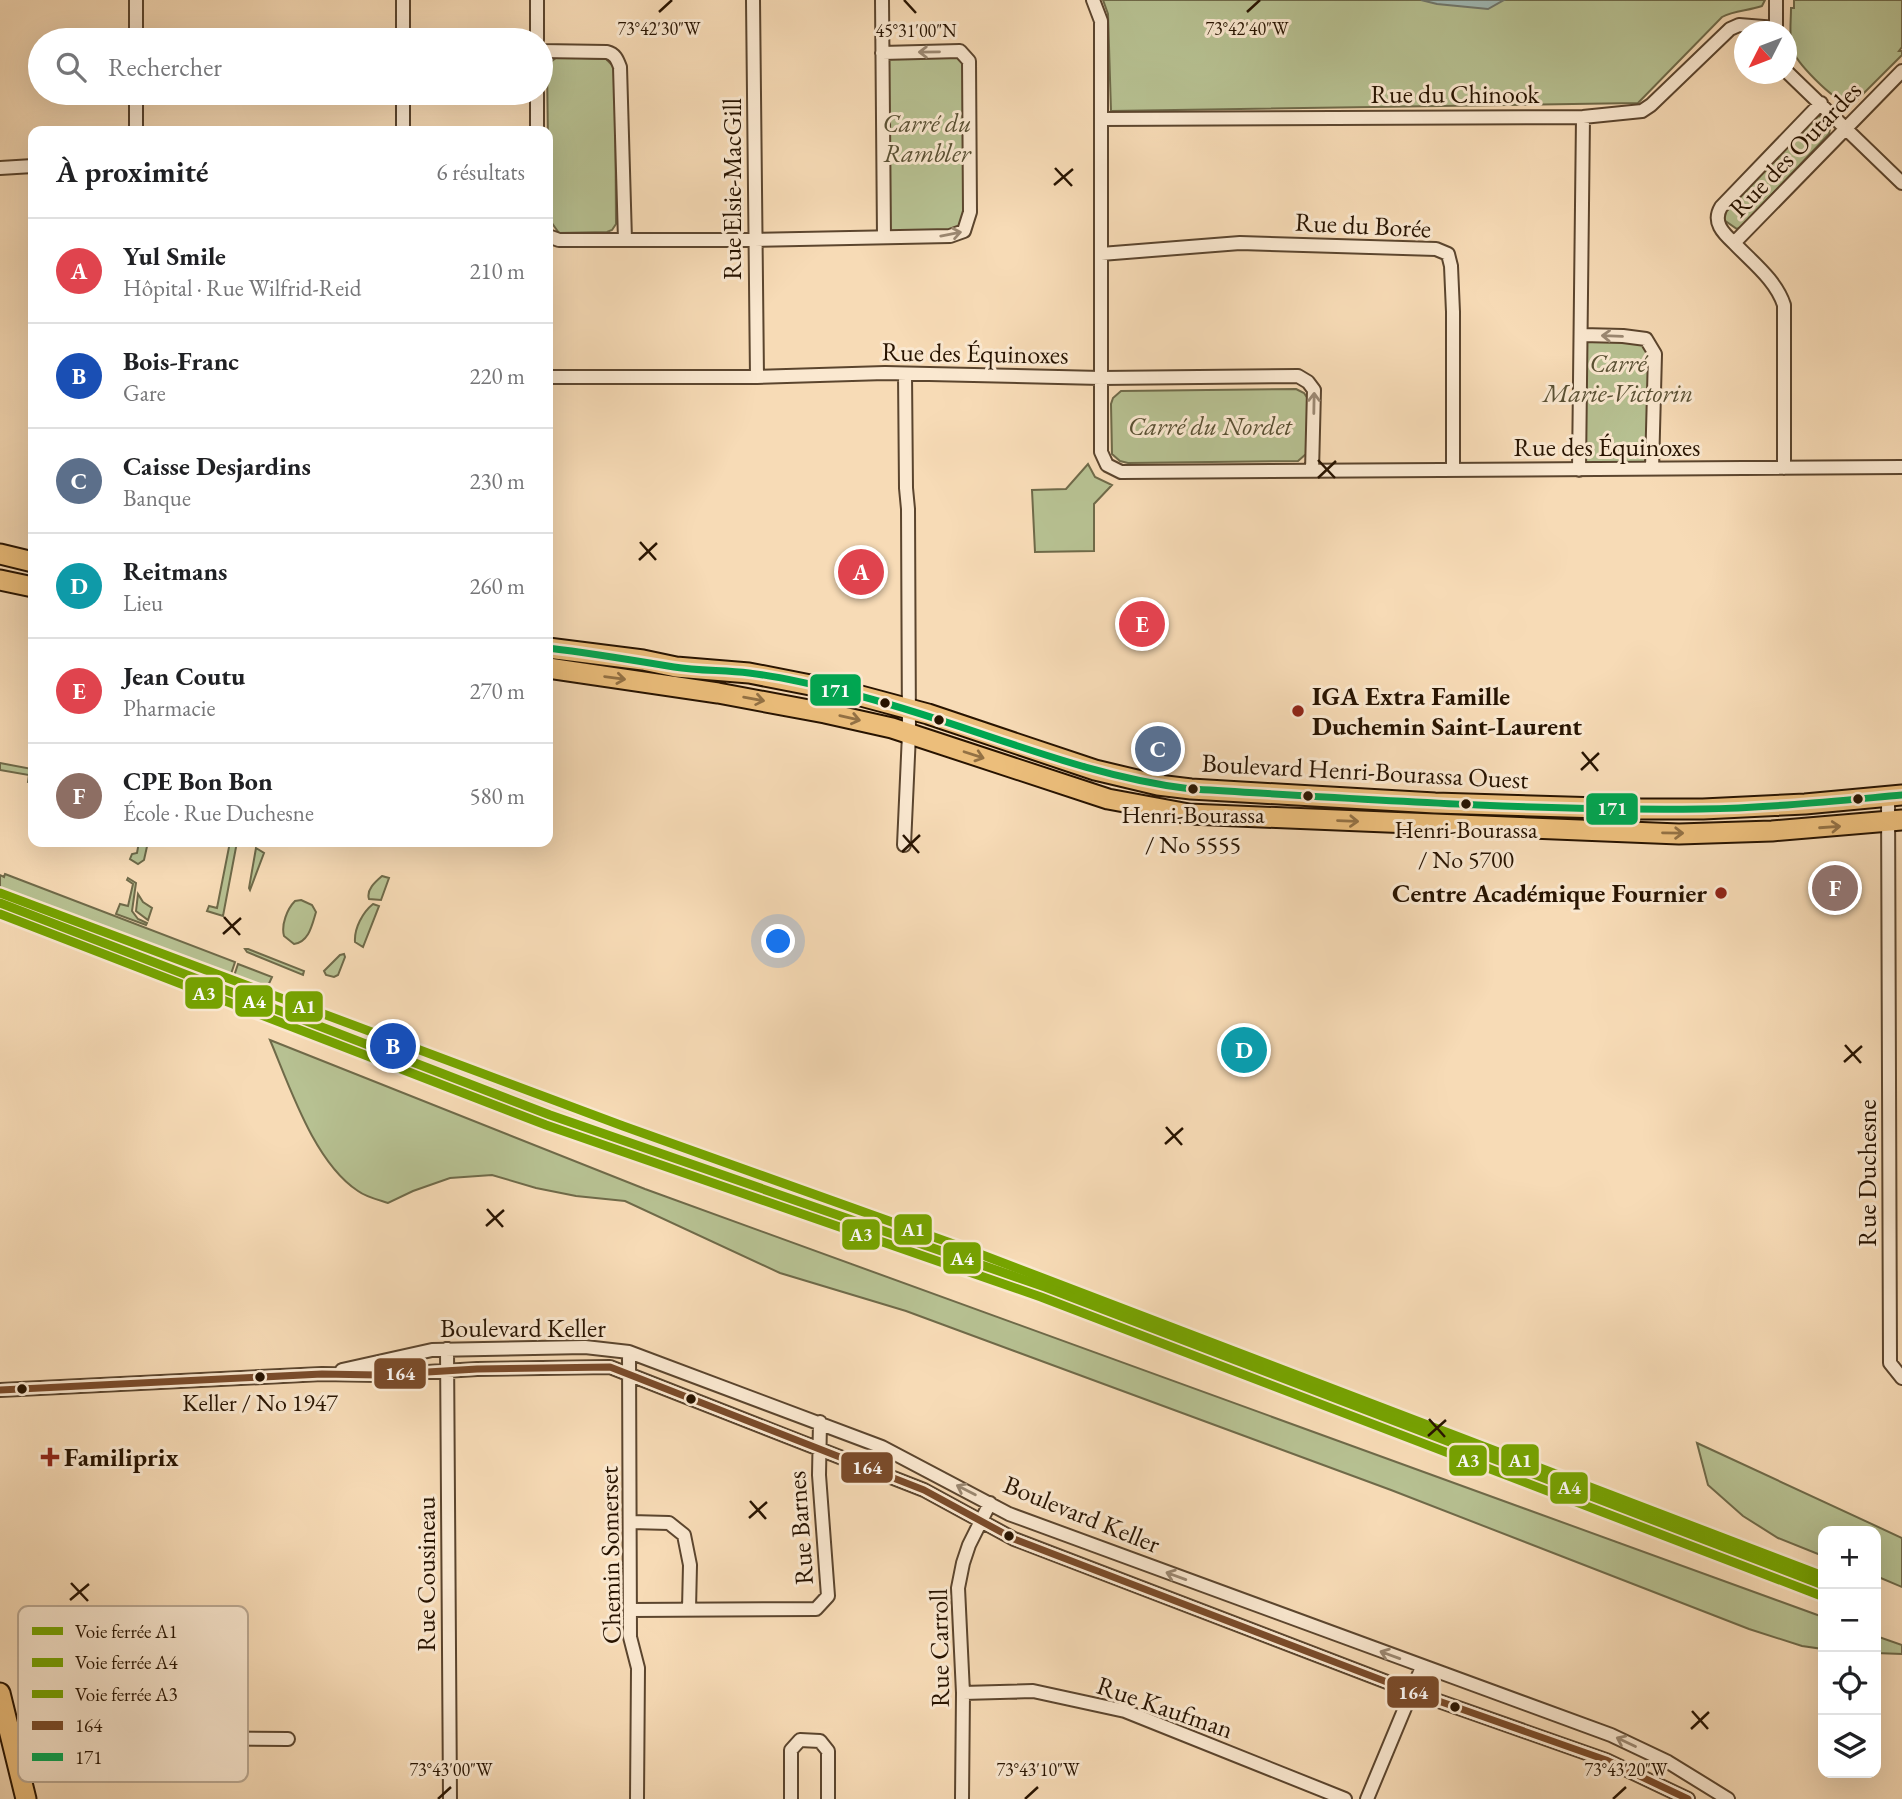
<!DOCTYPE html>
<html lang="fr">
<meta charset="utf-8">
<style>
:root{--surface:#fff;--page:#f6f6f6;--text:#202124;--muted:#757577;--line:#e0e0e0;--accent:#db2777}
body{margin:0;font-family:"EB Garamond",serif;background:var(--page);color:var(--text)}
.controls{position:absolute;right:21px;bottom:21px;display:grid;overflow:hidden;border-radius:14px;box-shadow:0 7px 28px #0002}
.controls button{width:63px;height:63px;display:grid;place-items:center;padding:0;border:0;border-bottom:2px solid var(--line);background:var(--surface);color:var(--text);font:35px sans-serif}
.compass{position:absolute;left:1734px;top:21px;width:63px;height:63px;border-radius:50%;background:var(--surface);box-shadow:0 7px 28px #0002;rotate:228deg}
.you{position:absolute;left:779px;top:942px;width:24px;height:24px;margin:-18px;border:5px solid #fff;border-radius:50%;background:#1a73e8;box-shadow:0 0 0 10px #1a73e833}
.badge{display:grid;place-items:center;width:46px;height:46px;border-radius:50%;background:var(--accent);color:#fff;font-size:23px;font-weight:700}
.pin{position:absolute;translate:-50% -50%;border:4px solid #fff;box-shadow:0 2px 7px #0006}
.list{margin:0;padding:0;list-style:none}
h2{display:flex;justify-content:space-between;align-items:center;height:91px;margin:0;padding:0 28px;font-size:30px}
h2 small{font-size:23px;font-weight:400;color:var(--muted)}
.list li{display:grid;grid-template-columns:46px 1fr auto;gap:21px;align-items:center;box-sizing:border-box;height:105px;padding:0 28px;border-top:2px solid var(--line)}
.list b{display:block;font-size:26px;white-space:nowrap}
.list p{margin:0;font-size:23px;white-space:nowrap;color:var(--muted)}
.list em{font-size:23px;font-style:normal;color:var(--muted)}
.icon{flex:none;width:38px;height:38px;fill:none;stroke:currentColor;stroke-width:2;stroke-linecap:round;stroke-linejoin:round}
.map{position:relative;flex:none;width:1902px;height:1799px;overflow:hidden}
.search{position:absolute;background:var(--surface);box-shadow:0 7px 28px #0002;left:28px;top:28px;width:525px;height:77px;display:flex;align-items:center;gap:18px;box-sizing:border-box;padding:0 24px;border-radius:38px;color:var(--muted);font-size:26px}
.panel{position:absolute;background:var(--surface);box-shadow:0 7px 28px #0002;left:28px;top:126px;width:525px;height:721px;border-radius:14px}
.map>svg:first-child{display:block}
.green{fill:#b7c192;stroke:#6f6a49;stroke-width:2}
.water{fill:#9fb9b5;stroke:#6f776d;stroke-width:2}
.lines{fill:none;stroke-linecap:round;stroke-linejoin:round}
.street-casing{stroke:#5b452e;stroke-width:16}
.primary-casing{stroke:#271300;stroke-width:23}
.street{stroke:#fae8d0;stroke-width:12}
.primary{stroke:#ecbe7b;stroke-width:19}
.bus-1-casing{stroke:#fae8d0;stroke-width:12}
.bus-2-casing{stroke:#fae8d0;stroke-width:12}
.bus-1{stroke:#7a4b2a;stroke-width:7}
.bus-2{stroke:#00a651;stroke-width:7}
.rail-1-casing{stroke:#fae8d0;stroke-width:14}
.rail-2-casing{stroke:#fae8d0;stroke-width:14}
.rail-3-casing{stroke:#fae8d0;stroke-width:14}
.rail-1{stroke:#76a400;stroke-width:9}
.rail-2{stroke:#76a400;stroke-width:9}
.rail-3{stroke:#76a400;stroke-width:9}
.oneway{stroke:#9b8872}
.oneway2{stroke:#937144}
.ticks{fill:none;stroke:#271300;stroke-width:2.5}
.bus-dot{fill:#271300;stroke:#fae8d0;stroke-width:2.5}
.poi-dot{fill:#8f2418;stroke:#fae8d0;stroke-width:2.5}
.labels{text-anchor:middle;stroke-width:6;stroke-linejoin:round;paint-order:stroke}
.bus-label{font-size:24px;fill:#271300;stroke:#fae8d0}
.street-label{font-size:26px;fill:#271300;stroke:#fae8d0}
.park-label{font-size:26px;font-style:italic;fill:#595033;stroke:#fae8d0}
.poi-label{font-size:26px;font-weight:bold;fill:#271300;stroke:#fae8d0;text-anchor:start}
.key{fill:#fae8d0;stroke:#bba892;stroke-width:2}
.key-label{font-size:19px;fill:#271300}
.ticks-label{font-size:18px;text-anchor:middle;fill:#271300;stroke:#fae8d0;stroke-width:6;stroke-linejoin:round;paint-order:stroke}
.line-badge{stroke:#fae8d0;stroke-width:2.5}
.badge-label{font-size:19px;text-anchor:middle;font-weight:bold;fill:#fff}
</style>
<div class="map">
<svg width="1902" height="1799" viewBox="0 0 1902 1799">
<rect width="100%" height="100%" fill="#f7dbb6"/>
<filter id="stains"><feTurbulence type="fractalNoise" baseFrequency=".00286" numOctaves="4"/><feColorMatrix values="0 0 0 0 .2 0 0 0 0 .09 0 0 0 0 .02 0 0 0 .5 -.17"/></filter>
<radialGradient id="worn" r=".72"><stop offset=".6" stop-color="#630" stop-opacity="0"/><stop offset="1" stop-color="#630" stop-opacity=".3"/></radialGradient>
<!-- green -->
<path class="green" d="M1103 0H1765L1762 6C1748 11 1734 10 1722 17L1638 103 1111 111 1108 14Z
M1794 0H1902V47L1899 51H1902V55L1858 99 1846 105V102C1833 100 1795 62 1792 48 1789 36 1791 21 1791 8H1794Z
M960 51 969 61 964 231 884 237 882 53Z
M557 57 606 59 615 68 616 224 612 230 607 232 559 233 549 219 547 65Z
M1820 116 1827 122 1830 129 1829 134 1741 227 1737 229 1724 220 1726 211 1814 117Z
M1582 335 1646 339 1655 354 1652 469 1579 470Z
M1296 389 1304 393 1308 399 1306 454 1298 461 1128 463 1120 461 1112 454 1111 404 1113 398 1121 391Z
M1088 464 1095 477 1112 485 1094 504V551L1035 552 1032 490 1066 489Z
M0 763 32 769V783L28 782 29 775 0 770Z
M139 842H148L144 860 138 864 130 859 132 854 137 853Z
M230 842H237L223 916 207 911 209 906 217 908Z
M256 848 264 853 250 890 249 888Z
M5 874 235 962 231 974 0 890V875L4 877Z
M382 876 389 878 381 900 369 899C366 890 375 882 382 876Z
M128 878 136 883 132 911 138 919 147 923 146 925 116 914 120 904 128 906 133 884 127 880Z
M138 894 143 902 152 908 148 920 136 911Z
M301 900 312 905 316 912C312 925 309 942 294 944L284 936C281 925 287 909 295 901Z
M373 904 379 906 363 947 355 942C354 928 363 912 373 904Z
M248 949 304 971 303 975 247 952 245 949Z
M340 955 344 954 345 957 338 975 334 977 326 975 324 971Z
M238 964 272 977 267 988 234 976Z
M270 1040 645 1189 1823 1617V1649L1802 1646 1749 1629 1391 1490 906 1311 780 1273 625 1201 576 1196 536 1188 492 1175 450 1178 413 1191 388 1203C379 1200 366 1197 358 1191 314 1162 290 1087 270 1040Z
M1697 1443 1902 1538V1587L1876 1576V1531H1823V1556L1778 1538 1743 1516 1708 1485Z
M1876 1636 1902 1645V1654L1876 1653Z"/>
<!-- water -->
<path class="water" d="M1421 0H1504L1488 9 1437 4Z"/>
<g class="lines">
<defs>
<path id="street" d="M537 0V40
M753 0 757 377
M882 0 884 237
M1093 0 1101 21V452L1107 465 1121 472 1902 467
M1776 32V0
M136 40V0
M403 40V0
M541 51 607 52C615 54 617 59 620 67L625 240
M1786 71 1902 183
M537 93V131
M1821 103 1721 207C1712 222 1723 233 1734 243L1902 71
M1101 119 1583 117 1642 111 1651 105 1730 29 1739 25 1776 28
M136 131V93
M403 131V93
M0 168 33 166
M548 236 559 240H755L950 236 964 231 970 212 969 61 960 51 882 53
M1734 243C1752 262 1776 280 1784 305V468
M1101 254 1240 243 1436 249 1448 254 1451 266 1453 312V470
M1582 335 1623 336 1646 339 1655 354 1652 469
M548 377H757L885 373 1101 378 1298 376 1308 382 1314 390 1312 471
M1579 470 1583 117
M1888 796 1890 1363 1902 1378
M904 845 909 734 908 509 906 488 905 374
M447 1349 450 1799
M629 1352 630 1637 638 1668 637 1799
M342 1370 432 1350 585 1347 629 1352 882 1447 1009 1514 1611 1735 1668 1762 1728 1799
M0 1390 322 1374 378 1375 477 1369 610 1367 924 1490 1014 1539 1413 1692 1606 1760 1688 1799
M631 1522 669 1523 684 1535 690 1565 689 1609
M630 1610 816 1609 828 1596 819 1475 820 1422
M963 1693 1033 1691 1125 1711 1345 1799
M12 1741 35 1737 288 1739
M791 1799V1750L800 1740 820 1741 828 1751V1799
M962 1799 963 1693 958 1588 963 1563 969 1545 990 1503
M1367 1799 1422 1667"/>
<path id="primary" d="M0 554 33 562
M0 580 33 587
M548 648 643 660 676 667 749 673 846 692 928 714 1095 770 1158 785 1191 789 1435 803 1636 809H1703L1805 804 1902 795
M548 668 718 693 825 713 892 728 1108 799 1189 814 1679 834 1772 831 1902 820
M0 1693 26 1799"/>
</defs>
<!-- street casing -->
<use href="#street" class="street-casing"/>
<!-- primary casing -->
<use href="#primary" class="primary-casing"/>
<!-- street -->
<use href="#street" class="street"/>
<!-- primary -->
<use href="#primary" class="primary"/>
<defs>
<path id="bus-1" d="M0 1390 322 1374 378 1375 477 1369 610 1367 924 1490 1014 1539 1413 1692 1606 1760 1688 1799"/>
<path id="bus-2" d="M548 648C590 653 632 660 674 667 699 671 724 670 749 673 782 677 816 685 848 693 963 721 1073 775 1191 789 1361 799 1531 811 1701 809 1768 808 1835 801 1902 795"/>
</defs>
<!-- bus-1 casing -->
<use href="#bus-1" class="bus-1-casing"/>
<!-- bus-2 casing -->
<use href="#bus-2" class="bus-2-casing"/>
<!-- bus-1 -->
<use href="#bus-1" class="bus-1"/>
<!-- bus-2 -->
<use href="#bus-2" class="bus-2"/>
<defs>
<path id="rail-1" d="M0 893 623 1126 959 1246 1823 1576"/>
<path id="rail-2" d="M0 903 550 1115 1045 1287 1823 1585"/>
<path id="rail-3" d="M0 914 546 1125 1041 1297 1819 1595"/>
</defs>
<!-- rail-1 casing -->
<use href="#rail-1" class="rail-1-casing"/>
<!-- rail-2 casing -->
<use href="#rail-2" class="rail-2-casing"/>
<!-- rail-3 casing -->
<use href="#rail-3" class="rail-3-casing"/>
<!-- rail-1 -->
<use href="#rail-1" class="rail-1"/>
<!-- rail-2 -->
<use href="#rail-2" class="rail-2"/>
<!-- rail-3 -->
<use href="#rail-3" class="rail-3"/>
</g>
<!-- one-way arrows -->
<defs><path id="oneway-shaft" d="M-6 0H5M1.5-3L5.5 0L1.5 3" fill="none" stroke-width="1.6" stroke-linecap="round" stroke-linejoin="round" transform="scale(1.75)"/></defs>
<g class="oneway">
<use href="#oneway-shaft" transform="translate(929 52) rotate(179)"/>
<use href="#oneway-shaft" transform="translate(951 234) rotate(-11)"/>
<use href="#oneway-shaft" transform="translate(1612 336) rotate(-178)"/>
<use href="#oneway-shaft" transform="translate(1314 403) rotate(-89)"/>
<use href="#oneway-shaft" transform="translate(966 1490) rotate(-153)"/>
<use href="#oneway-shaft" transform="translate(1176 1576) rotate(-160)"/>
<use href="#oneway-shaft" transform="translate(1390 1655) rotate(-160)"/>
<use href="#oneway-shaft" transform="translate(1626 1742) rotate(-155)"/>
</g>
<g class="oneway2">
<use href="#oneway-shaft" transform="translate(615 678) rotate(8)"/>
<use href="#oneway-shaft" transform="translate(754 699) rotate(10)"/>
<use href="#oneway-shaft" transform="translate(850 718) rotate(13)"/>
<use href="#oneway-shaft" transform="translate(974 755) rotate(18)"/>
<use href="#oneway-shaft" transform="translate(1348 821) rotate(2)"/>
<use href="#oneway-shaft" transform="translate(1830 827) rotate(-4)"/>
<use href="#oneway-shaft" transform="translate(1673 833) rotate(1)"/>
</g>
<!-- ticks -->
<path class="ticks" d="M904 0 916 13M659 12 672 0M1247 12 1260 0M1055 168 1072 186M1054 185 1073 169M1318 460 1335 478M1318 478 1336 461M640 542 656 560M639 560 657 543M1582 752 1598 771M1581 770 1599 753M903 835 919 853M902 852 920 835M224 917 240 935M223 934 241 918M1845 1045 1861 1063M1844 1062 1862 1046M1166 1127 1182 1145M1165 1144 1183 1128M487 1209 503 1227M486 1226 504 1210M1429 1419 1445 1437M1428 1436 1446 1420M750 1501 766 1519M749 1518 767 1502M71 1583 88 1601M70 1600 89 1584M1692 1711 1708 1729M1691 1729 1709 1712M438 1799 451 1787M1025 1799 1038 1787M1613 1799 1626 1787"/>
<!-- markers -->
<g class="bus-dot">
<circle cx="885" cy="703" r="6"/>
<circle cx="939" cy="720" r="6"/>
<circle cx="1193" cy="789" r="6"/>
<circle cx="1308" cy="796" r="6"/>
<circle cx="1858" cy="799" r="6"/>
<circle cx="1466" cy="804" r="6"/>
<circle cx="260" cy="1377" r="6"/>
<circle cx="22" cy="1389" r="6"/>
<circle cx="691" cy="1399" r="6"/>
<circle cx="1009" cy="1536" r="6"/>
<circle cx="1455" cy="1707" r="6"/>
</g>
<g class="poi-dot">
<circle cx="1298" cy="711" r="7"/>
<circle cx="1721" cy="893" r="7"/>
<path d="M46.5 1446.5h7v7h7v7h-7v7h-7v-7h-7v-7h7z"/>
</g>
<g class="labels">
<!-- bus labels -->
<g class="bus-label">
<text x="1193" y="823">Henri-Bourassa<tspan x="1193" dy="30">/ No 5555</tspan></text>
<text x="1466" y="838">Henri-Bourassa<tspan x="1466" dy="30">/ No 5700</tspan></text>
<text x="260" y="1411">Keller / No 1947</text>
</g>
<!-- street labels -->
<g class="street-label">
<text x="1455" y="103">Rue du Chinook</text>
<text transform="translate(1795 149) rotate(-46)" y="9">Rue des Outardes</text>
<text transform="translate(732 189) rotate(-90)" y="9">Rue Elsie-MacGill</text>
<text transform="translate(1363 225) rotate(3)" y="9">Rue du Borée</text>
<text transform="translate(975 353) rotate(1)" y="9">Rue des Équinoxes</text>
<text x="1607" y="456">Rue des Équinoxes</text>
<text transform="translate(1365 771) rotate(3)" y="9">Boulevard Henri-Bourassa Ouest</text>
<text transform="translate(1867 1173) rotate(-90)" y="9">Rue Duchesne</text>
<text x="523" y="1337">Boulevard Keller</text>
<text transform="translate(1082 1514) rotate(22)" y="9">Boulevard Keller</text>
<text transform="translate(800 1528) rotate(-94)" y="9">Rue Barnes</text>
<text transform="translate(610 1555) rotate(-91)" y="9">Chemin Somerset</text>
<text transform="translate(426 1574) rotate(-90)" y="9">Rue Cousineau</text>
<text transform="translate(939 1648) rotate(-91)" y="9">Rue Carroll</text>
<text transform="translate(1165 1707) rotate(19)" y="9">Rue Kaufman</text>
</g>
<!-- park labels -->
<g class="park-label">
<text x="927" y="132">Carré du<tspan x="927" dy="30">Rambler</tspan></text>
<text x="1618" y="372">Carré<tspan x="1618" dy="30">Marie-Victorin</tspan></text>
<text x="1210" y="435">Carré du Nordet</text>
</g>
<!-- poi labels -->
<g class="poi-label">
<text x="1312" y="705">IGA Extra Famille<tspan x="1312" dy="30">Duchemin Saint-Laurent</tspan></text>
<text x="1707" y="902" text-anchor="end">Centre Académique Fournier</text>
<text x="64" y="1466">Familiprix</text>
</g>
</g>
<!-- legend -->
<rect x="18" y="1606" width="230" height="176" rx="10" class="key"/>
<rect x="32" y="1627" width="31" height="8" fill="#76a400"/>
<rect x="32" y="1658" width="31" height="9" fill="#76a400"/>
<rect x="32" y="1690" width="31" height="8" fill="#76a400"/>
<rect x="32" y="1721" width="31" height="9" fill="#7a4b2a"/>
<rect x="32" y="1753" width="31" height="8" fill="#00a651"/>
<g class="key-label">
<text x="75" y="1638">Voie ferrée A1</text>
<text x="75" y="1669">Voie ferrée A4</text>
<text x="75" y="1701">Voie ferrée A3</text>
<text x="75" y="1732">164</text>
<text x="75" y="1764">171</text>
</g>
<g class="ticks-label">
<text x="659" y="35">73°42'30"W</text>
<text x="1247" y="35">73°42'40"W</text>
<text x="916" y="37">45°31'00"N</text>
<text x="451" y="1776">73°43'00"W</text>
<text x="1038" y="1776">73°43'10"W</text>
<text x="1626" y="1776">73°43'20"W</text>
</g>
<g class="line-badge">
<rect x="809" y="673" width="53" height="34" rx="7" fill="#00a651"/>
<rect x="1585" y="792" width="54" height="34" rx="7" fill="#00a651"/>
<rect x="184" y="976" width="40" height="34" rx="7" fill="#76a400"/>
<rect x="234" y="984" width="40" height="34" rx="7" fill="#76a400"/>
<rect x="284" y="990" width="40" height="33" rx="7" fill="#76a400"/>
<rect x="893" y="1213" width="40" height="33" rx="7" fill="#76a400"/>
<rect x="841" y="1218" width="40" height="33" rx="7" fill="#76a400"/>
<rect x="942" y="1241" width="40" height="34" rx="7" fill="#76a400"/>
<rect x="373" y="1357" width="54" height="33" rx="7" fill="#7a4b2a"/>
<rect x="1500" y="1443" width="40" height="34" rx="7" fill="#76a400"/>
<rect x="1448" y="1444" width="40" height="33" rx="7" fill="#76a400"/>
<rect x="840" y="1451" width="54" height="33" rx="7" fill="#7a4b2a"/>
<rect x="1549" y="1471" width="40" height="34" rx="7" fill="#76a400"/>
<rect x="1386" y="1675" width="54" height="34" rx="7" fill="#7a4b2a"/>
</g>
<g class="badge-label">
<text x="835" y="697">171</text>
<text x="1612" y="815">171</text>
<text x="204" y="1000">A3</text>
<text x="254" y="1008">A4</text>
<text x="304" y="1013">A1</text>
<text x="913" y="1236">A1</text>
<text x="861" y="1241">A3</text>
<text x="962" y="1265">A4</text>
<text x="400" y="1380">164</text>
<text x="1520" y="1467">A1</text>
<text x="1468" y="1467">A3</text>
<text x="867" y="1474">164</text>
<text x="1569" y="1494">A4</text>
<text x="1413" y="1699">164</text>
</g>
<rect width="100%" height="100%" filter="url(#stains)"/>
<rect width="100%" height="100%" fill="url(#worn)"/>
</svg>
<div class="controls">
<button>+</button>
<button>−</button>
<button><svg class="icon" aria-label="locate" viewBox="0 0 24 24"><circle cx="12" cy="12" r="6"/><path d="M12 2v4M12 18v4M2 12h4M18 12h4"/></svg></button>
<button><svg class="icon" aria-label="layers" viewBox="0 0 24 24"><path d="M12 4l9 5-9 5-9-5zM3 14l9 5 9-5"/></svg></button>
</div>
<svg class="compass" viewBox="-18 -18 36 36"><path d="M0-13l5 13h-10z" fill="#e53935"/><path d="M0 13l5-13h-10z" fill="#757577"/></svg>
<div class="you"></div>
<div class="pin badge" style="left:861px;top:572px;background:#e0444e">A</div>
<div class="pin badge" style="left:393px;top:1046px;background:#1a4fb4">B</div>
<div class="pin badge" style="left:1158px;top:749px;background:#5c6f8a">C</div>
<div class="pin badge" style="left:1244px;top:1050px;background:#0f9aa8">D</div>
<div class="pin badge" style="left:1142px;top:624px;background:#e0444e">E</div>
<div class="pin badge" style="left:1835px;top:888px;background:#8d6e63">F</div>
<div class="search"><svg class="icon" aria-label="search" viewBox="0 0 24 24"><circle cx="10" cy="10" r="6"/><path d="M15 15l6 6"/></svg>Rechercher</div>
<section class="panel">
<h2>À proximité<small>6 résultats</small></h2>
<ul class="list">
<li><span class="badge" style="background:#e0444e">A</span><div><b>Yul Smile</b><p>Hôpital · Rue Wilfrid-Reid</p></div><em>210 m</em></li>
<li><span class="badge" style="background:#1a4fb4">B</span><div><b>Bois-Franc</b><p>Gare</p></div><em>220 m</em></li>
<li><span class="badge" style="background:#5c6f8a">C</span><div><b>Caisse Desjardins</b><p>Banque</p></div><em>230 m</em></li>
<li><span class="badge" style="background:#0f9aa8">D</span><div><b>Reitmans</b><p>Lieu</p></div><em>260 m</em></li>
<li><span class="badge" style="background:#e0444e">E</span><div><b>Jean Coutu</b><p>Pharmacie</p></div><em>270 m</em></li>
<li><span class="badge" style="background:#8d6e63">F</span><div><b>CPE Bon Bon</b><p>École · Rue Duchesne</p></div><em>580 m</em></li>
</ul>
</section>
</div>
